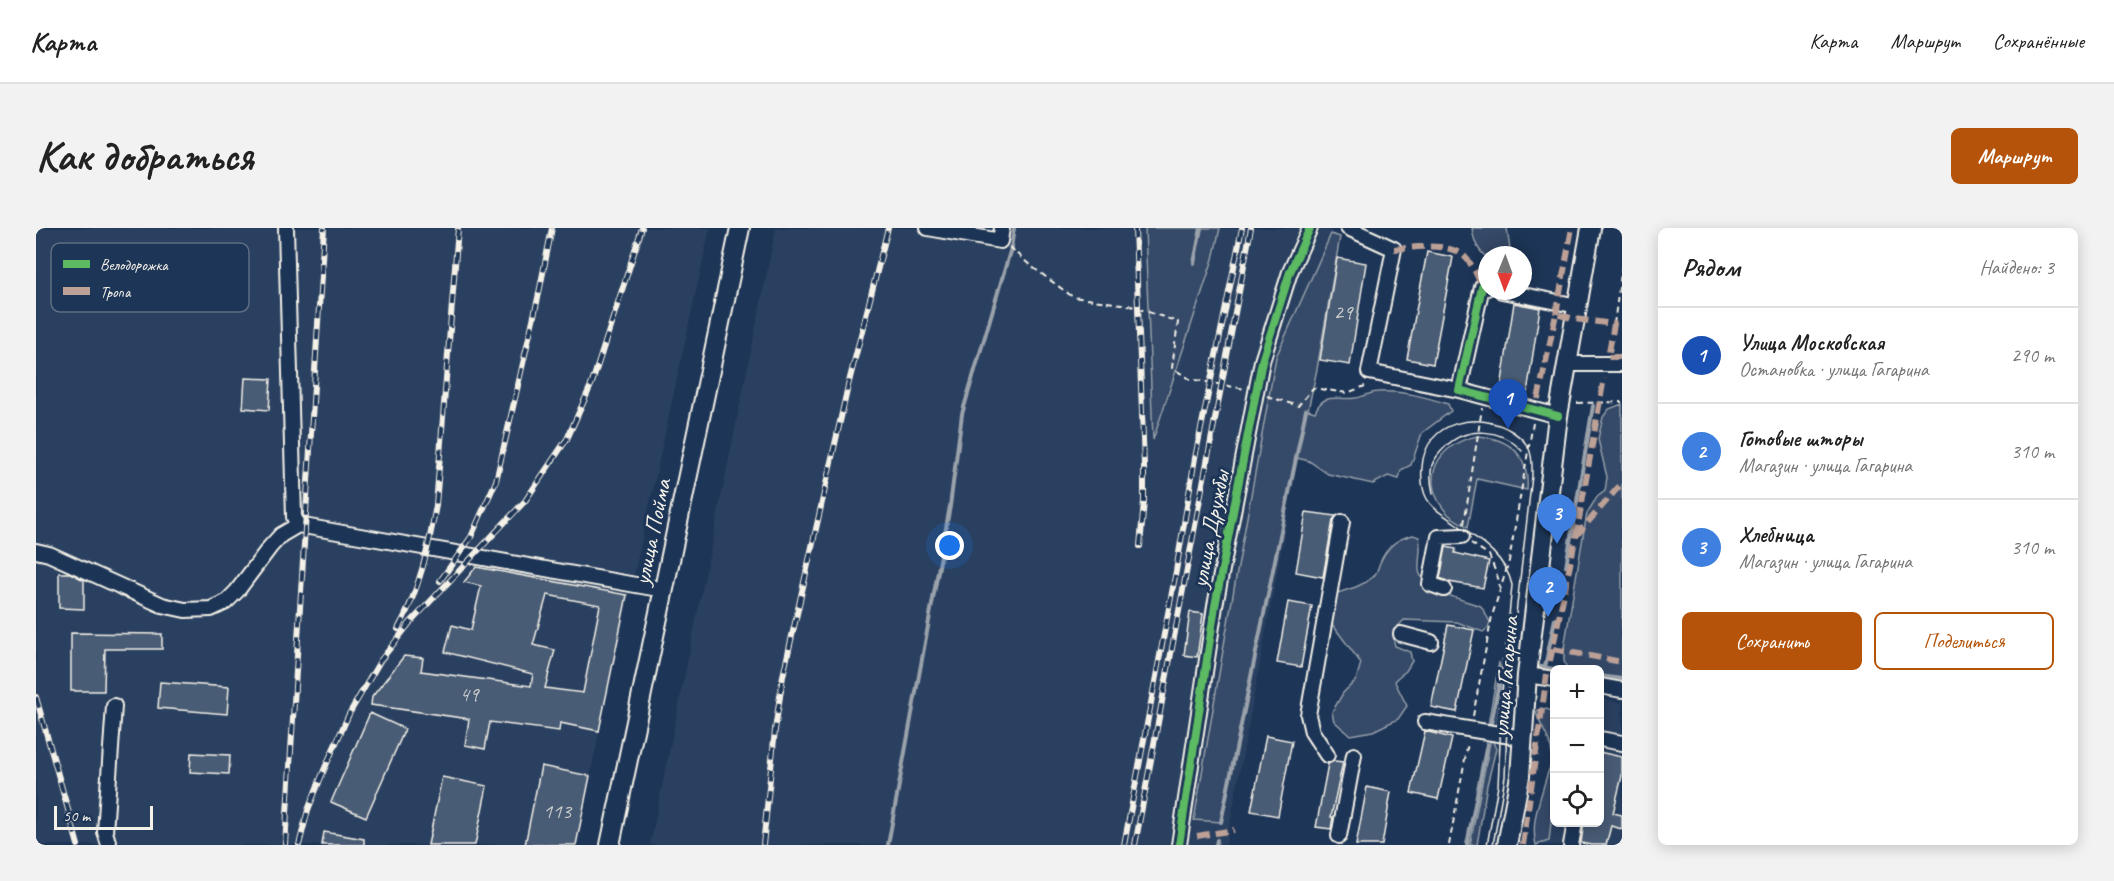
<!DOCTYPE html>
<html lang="ru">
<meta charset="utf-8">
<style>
:root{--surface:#fff;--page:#f2f2f2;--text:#222;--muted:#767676;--line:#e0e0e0;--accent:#b45309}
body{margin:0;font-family:Caveat,sans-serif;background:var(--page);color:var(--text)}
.controls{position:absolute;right:18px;bottom:18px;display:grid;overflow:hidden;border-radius:9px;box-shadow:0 3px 15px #0003}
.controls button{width:54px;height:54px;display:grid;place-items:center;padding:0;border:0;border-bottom:2px solid var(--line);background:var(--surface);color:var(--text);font:30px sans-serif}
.compass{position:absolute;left:1442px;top:18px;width:54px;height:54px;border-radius:50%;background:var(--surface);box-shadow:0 3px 15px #0003;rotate:181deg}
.scale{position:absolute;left:18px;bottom:15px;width:99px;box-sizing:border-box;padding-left:6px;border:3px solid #f4f1e8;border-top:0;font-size:16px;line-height:21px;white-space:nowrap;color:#f4f1e8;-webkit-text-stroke:4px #1d3557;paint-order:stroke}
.you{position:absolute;left:914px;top:318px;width:21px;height:21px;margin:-15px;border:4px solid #fff;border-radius:50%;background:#1a73e8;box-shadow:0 0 0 9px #1a73e833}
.badge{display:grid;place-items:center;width:39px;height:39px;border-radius:50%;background:var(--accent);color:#fff;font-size:20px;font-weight:700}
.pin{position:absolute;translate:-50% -50px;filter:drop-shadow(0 2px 3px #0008)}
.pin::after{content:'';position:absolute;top:32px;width:21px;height:18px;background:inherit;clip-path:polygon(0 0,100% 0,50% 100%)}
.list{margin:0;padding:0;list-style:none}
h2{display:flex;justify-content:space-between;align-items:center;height:78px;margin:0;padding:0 24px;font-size:26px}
h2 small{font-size:20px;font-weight:400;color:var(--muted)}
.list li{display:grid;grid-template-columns:39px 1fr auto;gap:18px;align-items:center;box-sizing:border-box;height:96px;padding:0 24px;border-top:2px solid var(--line)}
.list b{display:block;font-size:22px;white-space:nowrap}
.list p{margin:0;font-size:20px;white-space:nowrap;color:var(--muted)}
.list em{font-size:20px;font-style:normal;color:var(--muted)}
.actions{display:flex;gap:12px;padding:18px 24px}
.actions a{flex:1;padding:14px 0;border:2px solid var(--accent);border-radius:9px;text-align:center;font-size:21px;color:var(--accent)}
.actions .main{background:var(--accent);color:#fff}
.icon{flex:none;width:33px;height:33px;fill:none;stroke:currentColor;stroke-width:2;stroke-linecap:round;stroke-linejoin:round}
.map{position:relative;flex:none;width:1586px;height:617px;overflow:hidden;border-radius:9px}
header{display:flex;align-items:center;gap:36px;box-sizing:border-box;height:84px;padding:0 30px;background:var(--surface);border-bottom:2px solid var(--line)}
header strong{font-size:28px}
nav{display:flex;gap:33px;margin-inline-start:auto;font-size:21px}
.intro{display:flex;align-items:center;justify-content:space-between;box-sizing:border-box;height:144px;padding:0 36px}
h1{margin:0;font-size:42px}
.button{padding:15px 27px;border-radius:9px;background:var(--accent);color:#fff;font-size:21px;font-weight:700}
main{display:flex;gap:36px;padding:0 36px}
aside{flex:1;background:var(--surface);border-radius:9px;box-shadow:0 3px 15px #0003}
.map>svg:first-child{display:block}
.built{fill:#2a4060}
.green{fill:#354a67;stroke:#949ea8;stroke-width:1.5}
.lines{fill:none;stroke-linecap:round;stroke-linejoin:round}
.stream{stroke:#9aa2ab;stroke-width:4}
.building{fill:#485b74;stroke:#f4f1e8;stroke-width:1.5;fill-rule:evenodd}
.minor-casing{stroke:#f4f1e8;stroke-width:18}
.major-casing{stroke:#f4f1e8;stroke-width:22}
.path{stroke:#f4f1e8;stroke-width:2;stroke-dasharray:6 4.5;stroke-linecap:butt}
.minor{stroke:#1d3557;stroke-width:14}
.major{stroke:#1d3557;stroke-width:18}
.tram{stroke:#f4f1e8;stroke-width:1.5}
.rail-casing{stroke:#f4f1e8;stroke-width:6}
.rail{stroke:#1d3557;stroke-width:4;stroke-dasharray:11;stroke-linecap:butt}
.quiet{stroke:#bda197;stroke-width:6;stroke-dasharray:12 6;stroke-linecap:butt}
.cycleway-casing{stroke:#1d3557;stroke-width:11}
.cycleway{stroke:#5cba63;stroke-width:8}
.labels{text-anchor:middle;stroke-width:6;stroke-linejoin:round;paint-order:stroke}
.number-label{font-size:21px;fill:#c9cccb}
.street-label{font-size:24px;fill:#f4f1e8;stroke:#1d3557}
.key{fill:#1d3557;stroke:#5e6d82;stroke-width:1.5}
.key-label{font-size:16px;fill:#f4f1e8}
</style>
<header>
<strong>Карта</strong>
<nav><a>Карта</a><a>Маршрут</a><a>Сохранённые</a></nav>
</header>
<div class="intro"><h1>Как добраться</h1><a class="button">Маршрут</a></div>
<main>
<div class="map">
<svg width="1586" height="617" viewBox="0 0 1586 617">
<rect width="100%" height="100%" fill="#1d3557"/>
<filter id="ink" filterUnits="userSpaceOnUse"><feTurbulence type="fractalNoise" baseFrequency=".0167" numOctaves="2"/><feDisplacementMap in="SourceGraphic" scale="12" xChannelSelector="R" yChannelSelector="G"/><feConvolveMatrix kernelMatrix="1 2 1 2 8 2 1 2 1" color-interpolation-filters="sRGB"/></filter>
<g filter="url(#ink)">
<!-- built -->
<path class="built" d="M0 0H674L554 548 542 617H0Z
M740 0H1296L1295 6 1304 9 1190 617H614Z
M1564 470 1586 475V617H1506L1518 549V594H1564Z"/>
<!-- green -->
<path class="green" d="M1109 0H1184L1177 31 1117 212Z
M1436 0H1471L1474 22 1469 27H1451V30C1441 21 1438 14 1436 0Z
M1295 6 1304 9 1281 141 1272 182 1279 184C1288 163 1301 173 1320 170 1327 169 1335 164 1342 164 1366 162 1389 169 1412 176L1415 183 1386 205 1375 237 1365 242 1363 251 1352 248 1337 256 1292 246 1273 233 1261 230 1185 594 1158 592 1189 411 1240 129Z
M1586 176V457L1564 453V442L1531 441 1528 433V420L1551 285 1561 269 1569 263 1571 249 1562 211 1567 189 1573 181Z
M1442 208C1475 211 1494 228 1491 262L1441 251 1432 299C1426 295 1417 291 1412 286 1381 253 1401 215 1442 208Z
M1377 307 1383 309C1386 321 1382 330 1383 342 1385 363 1428 372 1445 378L1454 394 1452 400 1447 404 1421 394 1368 392C1359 401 1355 405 1359 418L1374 424 1376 433 1370 443 1361 450 1359 454 1371 478 1362 491 1337 503 1314 507 1298 493 1296 484 1307 465 1320 452 1325 435 1287 384 1285 371C1302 363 1322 362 1337 349 1340 346 1342 341 1343 337 1350 320 1359 311 1377 307Z
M1463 434 1465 462 1462 498 1452 497Z
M1505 480 1518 483V567L1513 613 1500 617C1494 594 1505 569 1511 547 1513 541 1517 534 1516 528 1516 512 1504 499 1500 484Z
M1455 509 1460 521 1451 557 1441 617H1434Z"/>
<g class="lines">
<!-- stream -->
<path class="stream" d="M1158 35 1165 0
M1530 338 1557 178
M1500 438 1524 442
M1509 439 1519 391
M1564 448 1586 451
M1455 495 1468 431
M1185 594 1270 182
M852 617 914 278 926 186 975 20 978 0
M1180 617 1181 612
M1431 617 1451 516"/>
</g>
<!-- building -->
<path class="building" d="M1391 24 1417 29 1397 136 1371 131Z
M1301 30 1330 35 1314 137 1284 132Z
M1478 75 1504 80 1491 165 1465 160Z
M209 150 235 151 233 182 207 180Z
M1270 284 1300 288 1297 292 1287 349 1260 344Z
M1410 319 1420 321 1419 325 1453 333 1447 360 1413 354 1404 350Z
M440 339 591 367 563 503 524 495 523 503 454 494 449 521 429 517 433 491 335 477 336 469 368 428 387 430 385 443 495 458 497 446 409 424 416 397 435 402 445 358 428 354ZM511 367 564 377 547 465 509 460 519 422 497 417Z
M23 345H34L48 352V381L23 380Z
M1252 374 1276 378 1265 439 1241 435Z
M1154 384 1167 386 1161 429 1148 427Z
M1412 397 1438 402 1421 484 1395 479Z
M35 405 126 406V421H69L68 463H35Z
M124 454 193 459 191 486 122 480Z
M334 485 369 501 330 589 295 574Z
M1389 503 1416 510 1402 571 1375 565Z
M1230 508 1256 513 1242 588 1215 583Z
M1563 524 1586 529V548L1577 585 1586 587V601L1575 598 1570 617H1555L1545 615 1548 594H1563Z
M155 525 194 527 193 546 154 544Z
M1298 533 1307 534 1295 589H1297L1295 601 1280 599 1292 536Z
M505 538 554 548 540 617H489Z
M406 549 451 558 439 617H392Z
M1331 559 1355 564 1346 617H1320Z
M288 604 328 611V617H286Z"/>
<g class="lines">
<defs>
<path id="minor" d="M250 0 258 289 262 297 628 362
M892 0 964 13 966 0
M1312 0 1358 21 1333 144 1423 162 1522 188
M1466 63 1542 78
M1531 136H1586
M1423 162 1446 59 1451 60
M0 323 13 326 126 377 149 382 175 381 190 374 201 363 234 319 245 307 262 297
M1408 361 1394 356 1403 309 1426 308
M1365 406 1395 414
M1491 447 1518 451
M1564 458 1586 462
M1389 494 1487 510
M1564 511 1586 515
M1291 527 1276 504 1272 487 1306 294
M1303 608 1318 527
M73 617 69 604 78 478
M1143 617 1179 378 1226 133 1254 44 1274 0
M1535 617 1539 594"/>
<path id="major" d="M574 617 704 0
M1471 617 1484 548 1491 447 1522 188 1555 0"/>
</defs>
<!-- minor casing -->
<use href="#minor" class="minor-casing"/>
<!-- major casing -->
<use href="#major" class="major-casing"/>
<!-- path -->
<path class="path" d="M973 19 995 38 1037 69 1092 77 1142 94 1136 140 1154 151 1209 161
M1578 96 1586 38
M1231 168 1262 178 1277 160 1311 165 1329 158
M1541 175 1586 174
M1428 296 1446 180
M1435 315 1453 327 1462 350 1464 361
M1437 488 1456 388 1473 333 1497 195
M1413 617 1432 515"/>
<!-- minor -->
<use href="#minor" class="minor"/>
<!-- major -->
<use href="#major" class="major"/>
<!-- tram -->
<path class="tram" d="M1397 265C1395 257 1394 246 1396 237 1399 229 1404 224 1410 218 1432 197 1466 201 1486 223
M1451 617 1462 558 1467 449 1476 357C1469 326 1440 310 1415 292 1406 286 1396 280 1391 271 1386 262 1385 250 1386 239 1389 192 1443 182 1477 204 1483 208 1490 214 1493 221 1497 229 1496 239 1496 248L1473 446 1469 549 1457 617"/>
<defs>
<path id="rail" d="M1099 0 1108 237V273L1104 318
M404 353 435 309 460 253 502 70 516 0
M362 401C383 364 393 318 400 277L422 0
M0 469 42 617
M249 617 288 0
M263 617 272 582 288 542 313 486 344 433 374 395 489 273 531 211 556 155 606 0
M727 617 739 502 747 448 812 158 852 0
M1088 617 1140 343 1159 230 1206 0
M1099 617 1215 0"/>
</defs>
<!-- rail casing -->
<use href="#rail" class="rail-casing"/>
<!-- rail -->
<use href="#rail" class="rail"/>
<!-- quiet -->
<path class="quiet" d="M1358 21C1379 20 1412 13 1429 29 1437 37 1442 49 1446 59
M1520 86 1536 0
M1502 171 1520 86 1539 91 1578 96 1572 129H1586
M1540 308 1586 255
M1517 421 1586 434
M1514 433 1540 308 1568 150
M1161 608 1198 602
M1487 617 1511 446"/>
<defs>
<path id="cycleway" d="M1446 59 1423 162 1522 188
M1143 617 1179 378 1226 133 1254 44 1274 0"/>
</defs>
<!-- cycleway casing -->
<use href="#cycleway" class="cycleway-casing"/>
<!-- cycleway -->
<use href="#cycleway" class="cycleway"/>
</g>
</g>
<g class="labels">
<!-- number labels -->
<g class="number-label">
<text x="1307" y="91">29</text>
<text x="433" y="473">49</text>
<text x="521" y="590">113</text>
</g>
<!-- street labels -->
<g class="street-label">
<text transform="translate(1174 301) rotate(-79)" y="8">улица Дружбы</text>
<text transform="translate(616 304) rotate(-78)" y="8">улица Пойма</text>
<text transform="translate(1469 449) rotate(-85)" y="8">улица Гагарина</text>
</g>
</g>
<!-- legend -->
<rect x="15" y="15" width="198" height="69" rx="9" class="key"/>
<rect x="27" y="32" width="27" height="8" fill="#5cba63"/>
<rect x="27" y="59" width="27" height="8" fill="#bda197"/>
<g class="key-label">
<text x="64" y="42">Велодорожка</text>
<text x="64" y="69">Тропа</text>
</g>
</svg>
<div class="controls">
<button>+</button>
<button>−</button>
<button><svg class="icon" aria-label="locate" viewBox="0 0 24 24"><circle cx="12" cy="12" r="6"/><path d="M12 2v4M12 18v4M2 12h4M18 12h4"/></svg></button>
</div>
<svg class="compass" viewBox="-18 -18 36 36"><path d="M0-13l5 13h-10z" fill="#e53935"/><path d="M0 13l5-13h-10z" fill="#767676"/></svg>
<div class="scale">50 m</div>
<div class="you"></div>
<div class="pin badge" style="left:1472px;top:201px;background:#1a4fb4">1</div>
<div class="pin badge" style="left:1512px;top:389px;background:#3f7fe0">2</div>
<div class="pin badge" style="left:1521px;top:316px;background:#3f7fe0">3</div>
</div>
<aside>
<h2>Рядом<small>Найдено: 3</small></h2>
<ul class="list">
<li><span class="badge" style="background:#1a4fb4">1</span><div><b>Улица Московская</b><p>Остановка · улица Гагарина</p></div><em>290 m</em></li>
<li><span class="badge" style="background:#3f7fe0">2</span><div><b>Готовые шторы</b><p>Магазин · улица Гагарина</p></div><em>310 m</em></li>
<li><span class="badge" style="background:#3f7fe0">3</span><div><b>Хлебница</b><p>Магазин · улица Гагарина</p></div><em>310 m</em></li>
</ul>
<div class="actions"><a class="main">Сохранить</a><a>Поделиться</a></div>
</aside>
</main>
